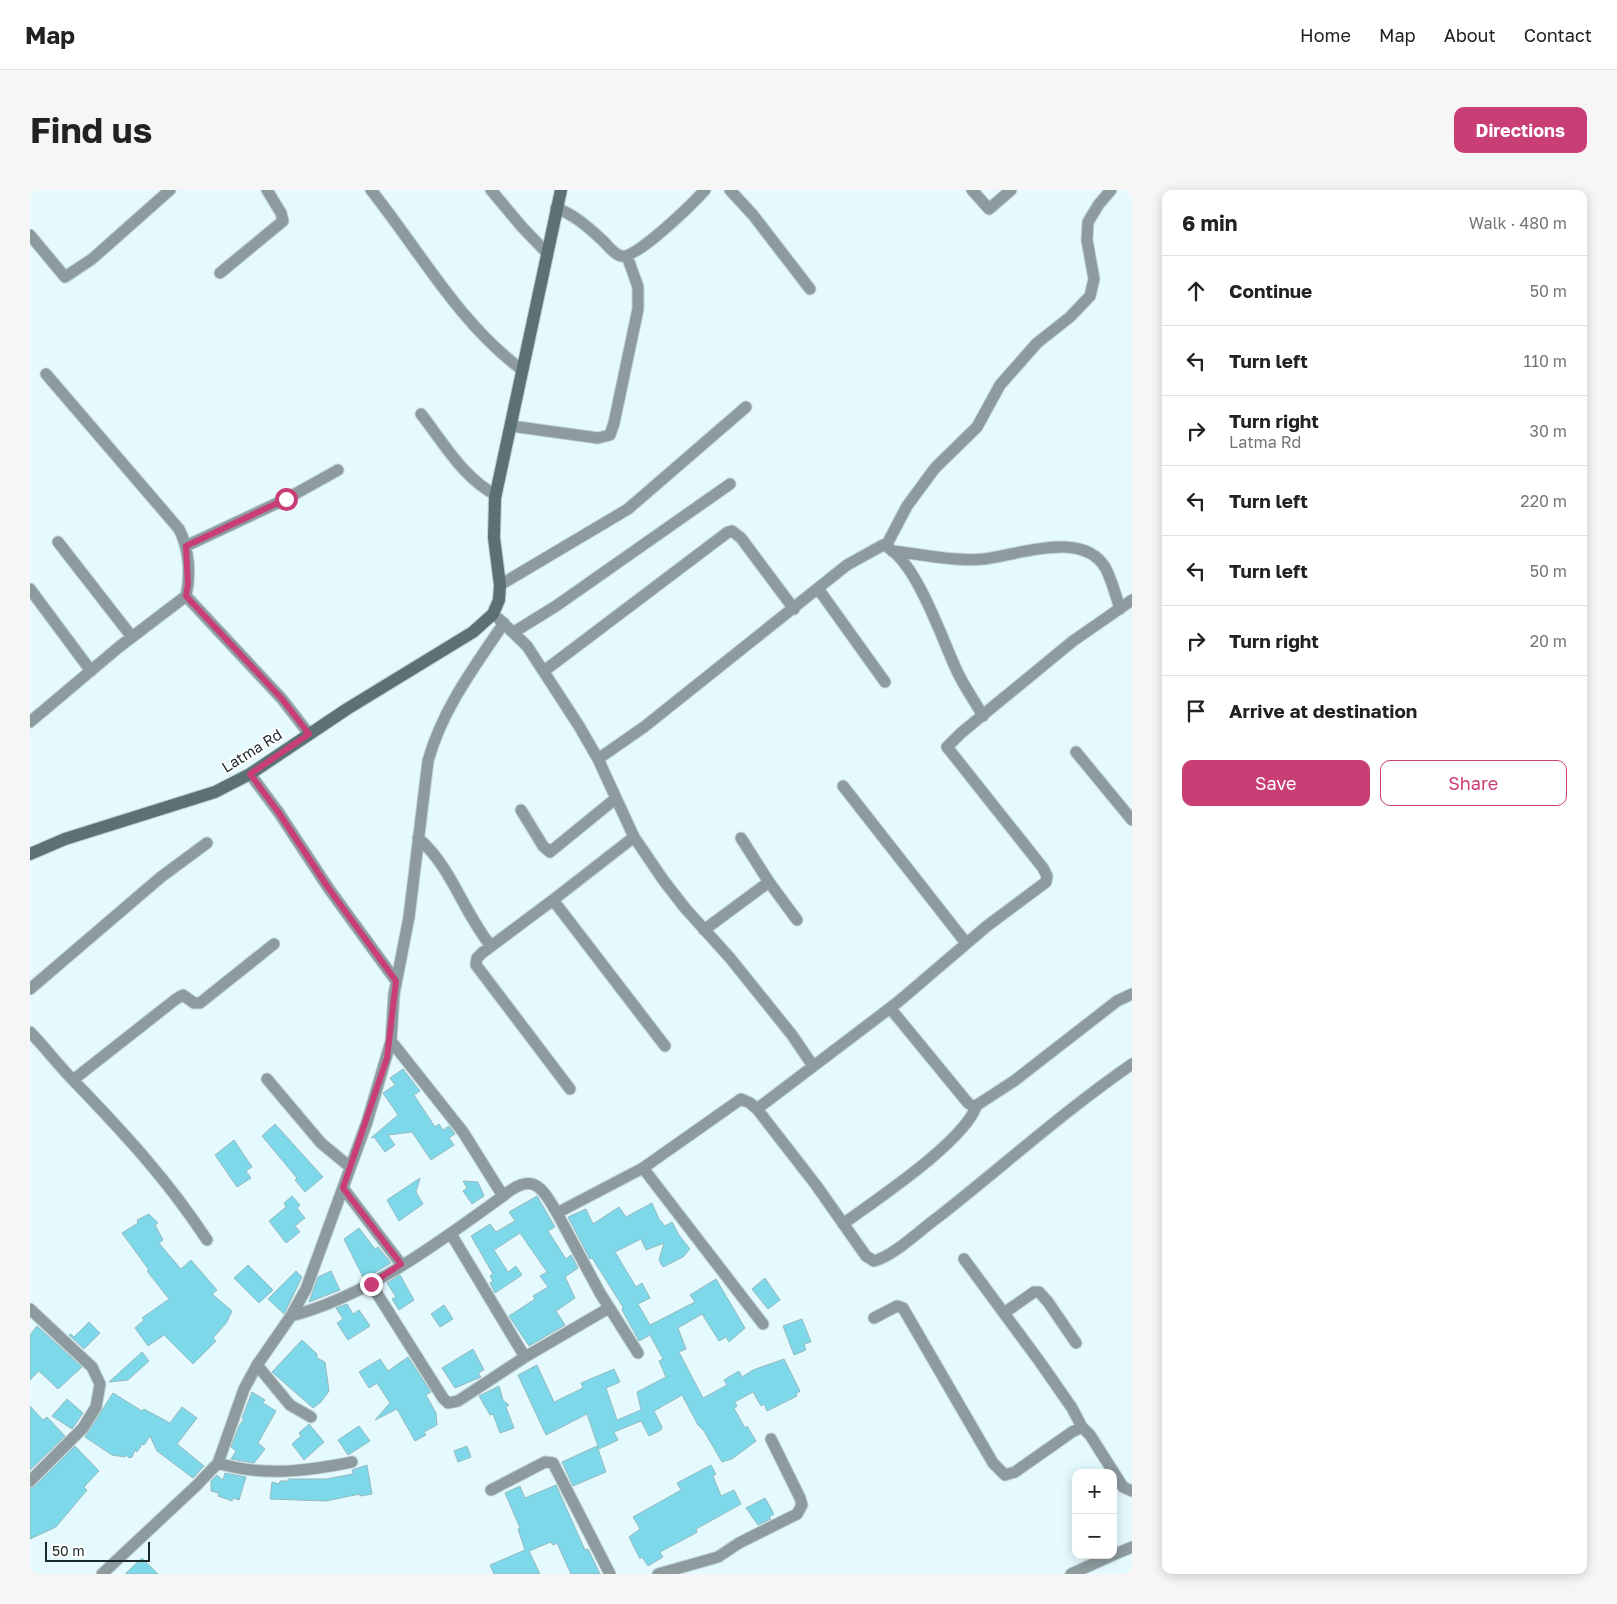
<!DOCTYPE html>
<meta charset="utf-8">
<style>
:root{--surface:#fff;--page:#f6f6f6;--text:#222;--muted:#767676;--line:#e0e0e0;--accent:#c93e75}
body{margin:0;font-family:"Golos Text",sans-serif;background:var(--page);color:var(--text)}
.controls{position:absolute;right:15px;bottom:15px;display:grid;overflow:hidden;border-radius:10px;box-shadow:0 2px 12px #0003}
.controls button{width:45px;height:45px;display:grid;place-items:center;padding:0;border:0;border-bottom:1px solid var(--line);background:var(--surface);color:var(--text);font:25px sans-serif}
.scale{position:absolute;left:15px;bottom:12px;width:105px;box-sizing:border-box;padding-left:5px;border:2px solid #1a282b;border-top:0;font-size:14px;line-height:18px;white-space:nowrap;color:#1a282b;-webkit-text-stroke:4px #fff;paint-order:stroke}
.stop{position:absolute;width:15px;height:15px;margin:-11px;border:4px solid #c93e75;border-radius:50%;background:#fff}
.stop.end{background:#c93e75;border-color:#fff;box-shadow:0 1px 5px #0008}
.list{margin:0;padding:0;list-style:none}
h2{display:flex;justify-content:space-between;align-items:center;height:65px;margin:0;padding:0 20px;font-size:21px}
h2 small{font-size:16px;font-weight:400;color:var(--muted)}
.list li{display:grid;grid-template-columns:32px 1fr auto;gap:15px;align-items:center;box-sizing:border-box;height:70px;padding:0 20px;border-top:1px solid var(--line)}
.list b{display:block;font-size:19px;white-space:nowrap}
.list p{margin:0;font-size:16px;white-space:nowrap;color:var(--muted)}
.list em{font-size:16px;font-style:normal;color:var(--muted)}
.actions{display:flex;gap:10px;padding:15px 20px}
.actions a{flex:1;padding:11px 0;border:1px solid var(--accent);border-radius:10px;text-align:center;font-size:18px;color:var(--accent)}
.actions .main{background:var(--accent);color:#fff}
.icon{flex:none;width:28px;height:28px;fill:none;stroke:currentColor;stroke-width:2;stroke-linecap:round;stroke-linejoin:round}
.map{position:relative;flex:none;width:1102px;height:1384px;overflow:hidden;border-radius:10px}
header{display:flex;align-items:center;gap:30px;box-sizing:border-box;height:70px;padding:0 25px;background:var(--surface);border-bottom:1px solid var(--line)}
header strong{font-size:24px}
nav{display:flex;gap:28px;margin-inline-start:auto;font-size:18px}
.intro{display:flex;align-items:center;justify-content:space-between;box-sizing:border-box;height:120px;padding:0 30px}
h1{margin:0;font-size:35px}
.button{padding:12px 22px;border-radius:10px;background:var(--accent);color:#fff;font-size:18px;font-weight:700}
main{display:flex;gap:30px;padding:0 30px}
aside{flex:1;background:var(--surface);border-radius:10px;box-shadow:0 2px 12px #0003}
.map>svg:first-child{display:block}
.building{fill:#7dd9e9;stroke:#96b9bf}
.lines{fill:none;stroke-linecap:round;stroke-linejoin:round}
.street-casing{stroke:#c0d4d8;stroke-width:13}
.secondary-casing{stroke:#c0d4d8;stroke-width:14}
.street{stroke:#8d9b9e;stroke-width:11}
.secondary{stroke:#5b7175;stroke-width:12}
.route{stroke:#c93e75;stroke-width:6}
.labels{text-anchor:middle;stroke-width:4;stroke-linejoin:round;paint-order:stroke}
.street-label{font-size:15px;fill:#1a282b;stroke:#fff}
</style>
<header>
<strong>Map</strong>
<nav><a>Home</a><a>Map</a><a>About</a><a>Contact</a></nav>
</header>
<div class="intro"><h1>Find us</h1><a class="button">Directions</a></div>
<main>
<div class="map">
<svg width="1102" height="1384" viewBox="0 0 1102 1384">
<rect width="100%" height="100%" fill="#e4fafe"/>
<!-- building -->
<path class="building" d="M373 879 390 901 384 905 405 937 409 934 413 940 419 936 425 944 419 948 424 955 401 970 382 942 358 945 365 955 355 962 344 947 341 948 368 925 353 903 365 895 360 888Z
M245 934 293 987 275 1002 265 990 267 988 232 946Z
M204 950 222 977 216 981 221 988 207 997 185 965Z
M390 988 386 1002 393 1014 369 1031 357 1010Z
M433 991 448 992 454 1006 442 1014 433 1001 437 998Z
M262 1006 270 1015 267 1018 275 1028 265 1036 270 1042 256 1053 239 1031 256 1017 254 1013Z
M507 1006 525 1037 518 1041 536 1069 541 1065 548 1078 535 1087 545 1108 526 1121 535 1135 499 1156 479 1126 505 1109 503 1106 518 1097 510 1086 517 1082 490 1043 464 1060 478 1082 486 1076 492 1085 465 1103 460 1093 463 1091 460 1086 463 1084 441 1046 460 1034 466 1042 485 1031 479 1022Z
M622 1013 629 1029 635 1036 642 1032 649 1045 660 1059 653 1067 633 1077 629 1070 634 1053 616 1060 611 1049 585 1062 606 1097 612 1093 620 1108 608 1114 620 1135 665 1112 660 1105 686 1089 715 1138 699 1152 696 1147 689 1151 672 1124 648 1138 656 1159 649 1162 673 1208 697 1195 694 1190 709 1181 712 1187 723 1180 754 1169 770 1201 766 1204 767 1206 737 1221 734 1214 731 1216 723 1202 705 1212 707 1216 704 1218 715 1238 717 1236 726 1251 702 1269 692 1272 674 1241 668 1235 652 1205 624 1221 632 1237 631 1240 619 1246 611 1231 584 1242 588 1250 569 1259 557 1224 516 1245 488 1185 507 1175 524 1212 553 1198 551 1193 584 1179 590 1192 576 1198 587 1230 611 1220 607 1202 636 1187 629 1171 633 1169 620 1145 609 1151 592 1120 593 1117 562 1068 560 1069 538 1027 556 1019 563 1034 589 1017 596 1027Z
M119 1024 128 1033 125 1035 133 1050 129 1053 138 1064 151 1079 161 1070 187 1100 182 1104 202 1121 197 1132 183 1148 186 1151 163 1174 134 1145 118 1156 105 1138 114 1130 112 1128 139 1109 117 1081 119 1080 92 1043 108 1033 107 1030Z
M329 1038 345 1059 348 1057 361 1073 334 1089 314 1049Z
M218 1075 243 1100 229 1113 204 1088Z
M266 1081 272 1087 254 1124 238 1109Z
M301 1081 310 1100 279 1112 288 1087Z
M370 1085 384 1110 369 1120 362 1109 366 1107 357 1093Z
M735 1088 750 1110 738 1119 722 1099Z
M317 1114 323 1124 329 1120 340 1136 318 1150 307 1133 313 1129 306 1118Z
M414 1115 423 1129 410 1137 401 1124Z
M772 1129 781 1152 774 1154 776 1160 764 1165 753 1136Z
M59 1132 70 1143 54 1159 39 1145 41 1144 44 1147Z
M7 1136 52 1177 28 1199 9 1181 0 1190V1145Z
M272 1150 287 1164V1168L295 1172 299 1201 291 1212 283 1218 242 1182Z
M443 1159 454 1180 448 1183 451 1187 425 1198 412 1178Z
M112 1162 119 1171 98 1190 79 1192Z
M378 1167 401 1202 396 1205 406 1223 407 1235 394 1242 396 1245 385 1251 367 1219 345 1230 360 1213 347 1193 339 1198 329 1182 350 1169 358 1181Z
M469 1196 473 1210 479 1215 476 1217 484 1238 470 1243 463 1224 460 1225 449 1206Z
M222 1202 235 1210 233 1213 246 1221 228 1253 235 1259 224 1273 201 1269 206 1261 201 1257 209 1236 214 1229 212 1228Z
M83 1203 112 1221 114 1219 140 1233 152 1217 167 1228 147 1254 174 1276 163 1288 127 1261 120 1246 114 1255 112 1254 107 1262 105 1260 102 1267 99 1268 96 1265 95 1267 82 1265 55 1247Z
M37 1209 53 1223 42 1239 22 1226Z
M0 1216 13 1230 17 1227 35 1246 0 1280Z
M279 1234 294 1252 274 1270 262 1254 271 1246 269 1243Z
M329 1236 340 1251 318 1265 308 1250Z
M45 1256 69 1281 54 1297 57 1300 26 1337 0 1349V1298L5 1296Z
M437 1256 441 1267 428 1272 424 1261Z
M567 1256 576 1282 543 1296 532 1272Z
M337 1275 342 1304 330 1306V1304L296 1311 240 1309 242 1292 249 1294 250 1291H258V1289H296L323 1284 322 1280Z
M681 1275 686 1284 683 1286 691 1306 704 1300 711 1314 666 1339 667 1342 664 1344 630 1362 633 1367 618 1376 612 1367 610 1369 599 1347 610 1339 603 1327 651 1300 647 1293Z
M195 1283 216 1287 209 1310 203 1308 202 1311 188 1306 189 1303 181 1301V1291L187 1285 193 1290Z
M526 1295 555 1360 558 1359 570 1384H541L527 1353 523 1355 521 1352 499 1361 510 1384H464L460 1375 495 1360 488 1339 490 1338 475 1303 490 1296 495 1308Z
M735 1308 744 1324 739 1327 741 1329 728 1335 716 1318Z
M112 1368 128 1384H95Z"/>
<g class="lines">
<defs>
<path id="street" d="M341 0C389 60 429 133 491 179
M461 0 492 37 516 62
M700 0 723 25 780 99
M942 0 959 19 981 0
M526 18C543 24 557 36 571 49 577 54 583 64 591 66 606 70 664 12 675 0
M0 45 35 87 62 69 140 0
M190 83 253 31 251 23 237 0
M391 224C413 252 433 288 466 305
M481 236 568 248 580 245 584 233 608 119V97L597 66
M28 352 102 447
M156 356 256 309 308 280
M856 356 877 316 905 278 947 237 970 195 1007 153 1040 127 1060 106 1064 89 1057 50 1058 32 1069 14 1081 0
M862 361C892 364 924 372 954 369 988 365 1054 339 1076 379 1082 391 1086 406 1090 419
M470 395 598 319 716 217
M0 399 61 481
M789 400 855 492
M156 406 252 509 279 544
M469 429 497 456 549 536 568 569 604 647 634 691 655 718 700 768 762 845 783 876
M474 433C444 477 412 520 398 571L379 727 364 804 361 851 433 942 473 1006C502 982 511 995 527 1023
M484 442 526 416 700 294
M514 481 698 342 702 341 711 348 764 419
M0 532 89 457 156 406C161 385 159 358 149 339L16 184
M1046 562 1102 630
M568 569 614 537 817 375 853 355C885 367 912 449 926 479 933 495 944 510 953 526
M220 584 249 623 299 699 366 791
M813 596 936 753
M491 620 513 656 520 662 585 609
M604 647 523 710 635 856
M388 648C422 677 433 722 461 756
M739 692 767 730
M523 710 452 763 447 768 446 775 540 899
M674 740 739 692 711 648
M0 799 131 687 177 653
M860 818 938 913 944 917 984 891 1087 811 1102 804
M0 842C15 857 28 875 43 890 93 942 137 989 177 1050
M237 889 291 953 320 977
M43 890 146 809 153 805 164 813H170L244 754
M727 919 868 812 957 736 1016 692 1017 686 1013 678 917 557 931 543 1043 451 1102 410
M313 998 371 1074
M813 1034C847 1009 932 953 946 917
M421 1044 495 1167
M934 1069 1010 1172 1042 1218 1052 1237
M341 1094 413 1208 418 1213 428 1211 495 1167 579 1118
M0 1119 62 1177 70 1194 66 1217 53 1238 0 1291
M974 1123 1004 1102H1009L1018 1112 1046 1153
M261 1126C338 1106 409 1052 473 1006
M844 1128 867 1116 873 1118 963 1273 975 1285 985 1282 1042 1242 1052 1237 1060 1245 1093 1297 1102 1301
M733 1134 613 978 711 909 720 913 727 919 786 995 836 1066 844 1071C864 1066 890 1040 907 1028 972 977 1034 921 1102 874
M608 1163 570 1103 527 1023 613 978
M227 1175 260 1215 281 1227
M188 1273C233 1287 277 1281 322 1272
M461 1300 515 1272 523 1273 580 1384
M1083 1365 1102 1357
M72 1384 166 1296 188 1273 214 1199 227 1175 261 1126 276 1099 337 932 361 851
M628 1384 688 1367 709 1353 767 1324 772 1315 770 1308 741 1249
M1041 1384 1083 1365"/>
<path id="secondary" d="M0 664 35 649 185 602 220 584 317 519 443 442 463 424 469 410 470 395 464 348 465 308 531 0"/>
</defs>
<!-- street casing -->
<use href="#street" class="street-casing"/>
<!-- secondary casing -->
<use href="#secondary" class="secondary-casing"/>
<!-- street -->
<use href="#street" class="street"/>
<!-- secondary -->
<use href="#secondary" class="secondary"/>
</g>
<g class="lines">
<!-- route -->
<path class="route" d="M256 309 156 356 158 394 156 406 252 509 279 544 220 584 249 623 299 699 366 791 357 868 313 998 371 1074 341 1094"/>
</g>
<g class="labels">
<!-- street labels -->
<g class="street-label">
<text transform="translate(222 561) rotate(-32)" y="5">Latma Rd</text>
</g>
</g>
</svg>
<div class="controls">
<button>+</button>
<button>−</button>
</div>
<div class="scale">50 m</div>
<div class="stop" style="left:256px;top:309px"></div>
<div class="stop end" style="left:341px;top:1094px"></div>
</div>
<aside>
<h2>6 min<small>Walk · 480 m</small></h2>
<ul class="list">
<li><svg class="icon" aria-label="ahead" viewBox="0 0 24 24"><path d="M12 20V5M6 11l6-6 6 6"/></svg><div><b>Continue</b></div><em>50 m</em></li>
<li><svg class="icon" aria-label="left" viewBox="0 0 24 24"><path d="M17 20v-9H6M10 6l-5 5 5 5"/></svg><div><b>Turn left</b></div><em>110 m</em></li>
<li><svg class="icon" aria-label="right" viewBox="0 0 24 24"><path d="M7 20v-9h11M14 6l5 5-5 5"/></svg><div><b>Turn right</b><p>Latma Rd</p></div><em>30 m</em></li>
<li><svg class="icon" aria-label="left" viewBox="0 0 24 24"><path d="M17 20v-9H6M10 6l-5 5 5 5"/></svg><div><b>Turn left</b></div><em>220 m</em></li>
<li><svg class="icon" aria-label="left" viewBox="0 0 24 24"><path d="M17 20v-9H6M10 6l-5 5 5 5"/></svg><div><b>Turn left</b></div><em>50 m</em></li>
<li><svg class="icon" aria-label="right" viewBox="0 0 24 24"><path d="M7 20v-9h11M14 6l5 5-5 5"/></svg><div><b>Turn right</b></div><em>20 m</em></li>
<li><svg class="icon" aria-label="arrive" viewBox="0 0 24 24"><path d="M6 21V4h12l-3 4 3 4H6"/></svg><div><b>Arrive at destination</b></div></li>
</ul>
<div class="actions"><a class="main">Save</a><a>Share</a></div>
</aside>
</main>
